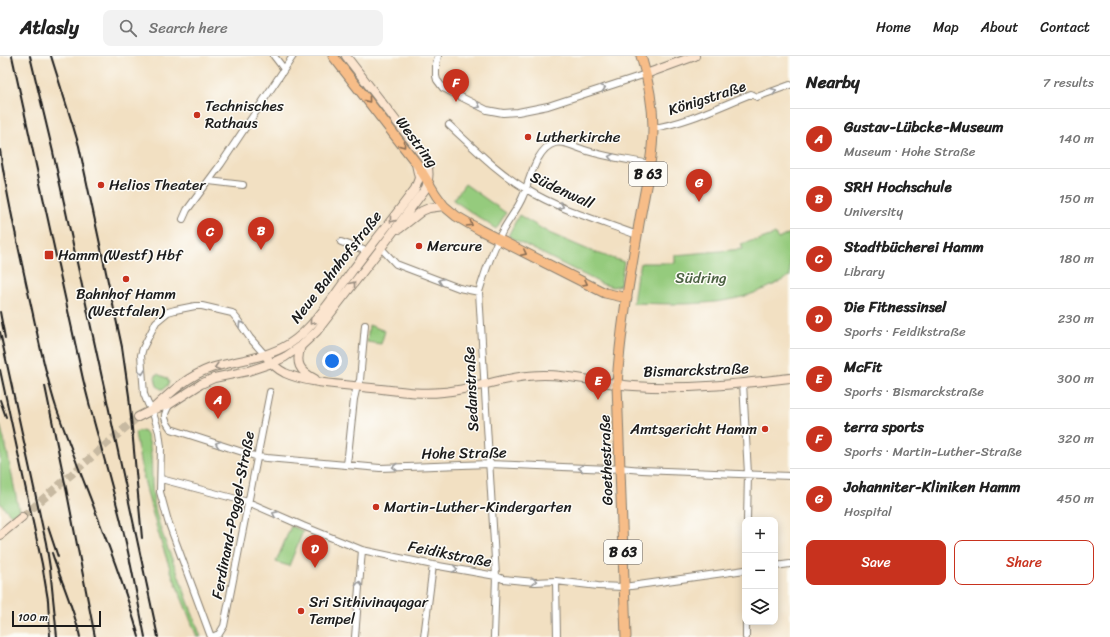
<!DOCTYPE html>
<meta charset="utf-8">
<style>
:root{--surface:#fff;--page:#f2f2f2;--text:#222;--muted:#767676;--line:#e0e0e0;--accent:#c8321e}
body{margin:0;font-family:Sriracha,sans-serif;background:var(--page);color:var(--text)}
.controls{position:absolute;right:12px;bottom:12px;display:grid;overflow:hidden;border-radius:8px;box-shadow:0 2px 10px #0003}
.controls button{width:36px;height:36px;display:grid;place-items:center;padding:0;border:0;border-bottom:1px solid var(--line);background:var(--surface);color:var(--text);font:20px sans-serif}
.scale{position:absolute;left:12px;bottom:10px;width:89px;box-sizing:border-box;padding-left:4px;border:2px solid #1c1c1c;border-top:0;font-size:11px;line-height:14px;white-space:nowrap;color:#1c1c1c;-webkit-text-stroke:3px #fdfcf7;paint-order:stroke}
.you{position:absolute;left:332px;top:305px;width:14px;height:14px;margin:-10px;border:3px solid #fff;border-radius:50%;background:#1a73e8;box-shadow:0 0 0 6px #1a73e833}
.badge{display:grid;place-items:center;width:26px;height:26px;border-radius:50%;background:var(--accent);color:#fff;font-size:13px;font-weight:700}
.pin{position:absolute;translate:-50% -33px;filter:drop-shadow(0 1px 2px #0008)}
.pin::after{content:'';position:absolute;top:21px;width:14px;height:12px;background:inherit;clip-path:polygon(0 0,100% 0,50% 100%)}
.list{margin:0;padding:0;list-style:none}
h2{display:flex;justify-content:space-between;align-items:center;height:52px;margin:0;padding:0 16px;font-size:17px}
h2 small{font-size:13px;font-weight:400;color:var(--muted)}
.list li{display:grid;grid-template-columns:26px 1fr auto;gap:12px;align-items:center;box-sizing:border-box;height:60px;padding:0 16px;border-top:1px solid var(--line)}
.list b{display:block;font-size:15px;white-space:nowrap}
.list p{margin:0;font-size:13px;white-space:nowrap;color:var(--muted)}
.list em{font-size:13px;font-style:normal;color:var(--muted)}
.actions{display:flex;gap:8px;padding:12px 16px}
.actions a{flex:1;padding:9px 0;border:1px solid var(--accent);border-radius:8px;text-align:center;font-size:14px;color:var(--accent)}
.actions .main{background:var(--accent);color:#fff}
.icon{flex:none;width:22px;height:22px;fill:none;stroke:currentColor;stroke-width:2;stroke-linecap:round;stroke-linejoin:round}
.map{position:relative;flex:none;width:790px;height:581px;overflow:hidden}
header{display:flex;align-items:center;gap:24px;box-sizing:border-box;height:56px;padding:0 20px;background:var(--surface);border-bottom:1px solid var(--line)}
header strong{font-size:19px}
nav{display:flex;gap:22px;margin-inline-start:auto;font-size:14px}
.search{width:280px;height:36px;background:var(--page);display:flex;align-items:center;gap:10px;box-sizing:border-box;padding:0 14px;border-radius:8px;color:var(--muted);font-size:15px}
main{display:flex}
aside{flex:1;background:var(--surface)}
.map>svg:first-child{display:block}
.green{fill:#95cb7d;stroke:#58744c}
.lines{fill:none;stroke-linecap:round;stroke-linejoin:round}
.secondary-tunnel{stroke:#c7b9a1;stroke-width:8;stroke-dasharray:8 4;stroke-linecap:butt}
.street-casing{stroke:#877e6f;stroke-width:8}
.secondary-casing{stroke:#877e6f;stroke-width:10}
.primary-casing{stroke:#877e6f;stroke-width:11}
.street{stroke:#fff;stroke-width:6}
.secondary{stroke:#fce5cf;stroke-width:8}
.primary{stroke:#f7bd88;stroke-width:9}
.rail{stroke:#1c1c1c;stroke-width:2}
.oneway{stroke:#999}
.oneway2{stroke:#8a6c52}
.oneway3{stroke:#978b7e}
.poi-dot{fill:#c8321e;stroke:#fdfcf7;stroke-width:1.5}
.labels{text-anchor:middle;stroke-width:3;stroke-linejoin:round;paint-order:stroke}
.shield{fill:#fdfcf7;stroke:#605f5e;stroke-width:1}
.shield-label{font-size:14px;font-weight:bold;fill:#1c1c1c}
.street-label{font-size:15px;fill:#1c1c1c;stroke:#fdfcf7}
.poi-label{font-size:15px;fill:#1c1c1c;stroke:#fdfcf7;text-anchor:start}
.park-label{font-size:15px;fill:#4c6243;stroke:#fdfcf7}
</style>
<header>
<strong>Atlasly</strong>
<div class="search"><svg class="icon" aria-label="search" viewBox="0 0 24 24"><circle cx="10" cy="10" r="6"/><path d="M15 15l6 6"/></svg>Search here</div>
<nav><a>Home</a><a>Map</a><a>About</a><a>Contact</a></nav>
</header>
<main>
<div class="map">
<svg width="790" height="581" viewBox="0 0 790 581">
<rect width="100%" height="100%" fill="#fdfcf7"/>
<filter id="ink" filterUnits="userSpaceOnUse"><feTurbulence type="fractalNoise" baseFrequency=".025" numOctaves="2"/><feDisplacementMap in="SourceGraphic" scale="8" xChannelSelector="R" yChannelSelector="G"/><feConvolveMatrix kernelMatrix="1 2 1 2 8 2 1 2 1" color-interpolation-filters="sRGB"/></filter>
<filter id="wash" filterUnits="userSpaceOnUse"><feTurbulence type="fractalNoise" baseFrequency=".012" numOctaves="4" result="noise"/><feDisplacementMap in="SourceGraphic" scale="16" xChannelSelector="R" yChannelSelector="G"/><feGaussianBlur stdDeviation="0.9" result="paint"/><feColorMatrix in="noise" values="0 0 0 0 0 0 0 0 0 0 0 0 0 0 0 0 0 1.4 0 .05"/><feComposite in="paint" operator="in"/></filter>
<g filter="url(#wash)">
<rect width="100%" height="100%" fill="#f2e0c2"/>
<!-- green -->
<path class="green" d="M465 128 506 157 496 173 453 144Z
M519 159 549 177 591 195 624 206 620 229 613 231 602 228 508 180Z
M790 177V220C779 226 769 232 757 236 719 251 673 248 633 247L637 218 639 216 641 207H675V199L743 193 741 188 755 184 756 185 775 178 778 183Z
M369 269 385 275 381 288 367 286Z
M157 318 167 322 169 326 168 329 163 333H161L157 330 155 321Z
M0 368 7 395 19 455 11 459 0 447Z
M143 374C155 386 150 422 153 439 156 465 167 491 177 515 185 537 193 559 201 581H197C187 554 175 528 166 501 153 462 141 417 135 376Z
M291 470 303 475 289 510 276 506Z"/>
</g>
<g filter="url(#ink)">
<g class="lines">
<!-- secondary-tunnel -->
<path class="secondary-tunnel" d="M22 461 138 361"/>
<defs>
<path id="street" d="M274 0 284 13
M438 0 436 8V20L437 24 443 32 487 54 503 57 518 56 548 50 646 18
M449 69C473 91 497 116 526 133 560 154 600 165 637 179
M653 72C687 67 720 50 751 38L757 41 790 29
M209 125 243 129
M183 163 187 154 221 108 293 0
M341 186 367 195
M381 192 396 208 459 232 479 236
M743 327 748 418 747 464
M170 348C163 359 163 362 171 373L258 401 267 402 380 412 489 408 610 413 620 412 642 414 790 420
M347 409 354 343 357 330 360 324 365 269
M161 423 248 446 303 470 362 494 433 509 496 520 503 523 535 526 556 525 598 530 624 531 745 514
M775 510 790 508
M556 525 557 581
M211 581 168 465 160 436 161 391 159 376 152 354 148 348 144 338 141 299 143 292 156 266 168 256 175 254 195 250H202L232 257 237 263 250 282 265 299
M212 581 219 578 224 570 270 336
M355 581 362 494
M424 581 433 509
M494 581 496 520 479 236C485 216 492 195 502 176 508 164 518 153 523 140 530 124 536 92 555 87 563 85 571 89 579 92 601 101 626 103 650 108
M746 581V566"/>
<path id="secondary" d="M646 18 695 0
M399 173 422 155 429 152 444 150
M301 290C295 307 299 315 315 323
M265 299C270 306 277 313 285 317 307 327 337 328 362 331 388 333 416 339 443 336 477 333 509 319 544 319 574 319 604 328 634 330 686 334 738 328 790 322
M154 352C171 336 188 320 211 312 236 304 265 303 289 288 313 273 335 238 352 215 373 187 395 160 415 133L419 122 416 108
M138 361 152 354 170 348 201 328 214 322 248 315 272 307 285 301 301 290 317 275 381 192 426 132C430 121 430 112 424 101L346 0
M0 479 22 461"/>
<path id="primary" d="M333 0 417 108 436 139 444 150 456 160 480 174 587 228 605 237 627 242
M626 581 617 329C620 277 629 225 638 174 643 141 653 106 653 72 653 47 648 23 641 0"/>
</defs>
<!-- street casing -->
<use href="#street" class="street-casing"/>
<!-- secondary casing -->
<use href="#secondary" class="secondary-casing"/>
<!-- primary casing -->
<use href="#primary" class="primary-casing"/>
<!-- street -->
<use href="#street" class="street"/>
<!-- secondary -->
<use href="#secondary" class="secondary"/>
<!-- primary -->
<use href="#primary" class="primary"/>
<!-- rail -->
<path class="rail" d="M12 0 83 323C93 365 106 407 117 450 129 493 136 537 145 581
M30 0 53 96 124 423 158 581
M51 0 73 70 79 90 122 291 129 340 142 482
M0 94C7 142 18 189 28 236 37 275 44 314 56 351 83 428 117 503 139 581
M0 256 5 282
M0 276 46 487 50 512 57 581
M0 314 42 508 48 544 50 581
M45 330 67 437 95 581
M0 344 6 361
M48 471 58 501
M52 497C61 525 74 552 80 581"/>
</g>
<!-- one-way arrows -->
<defs><path id="oneway-chevron" d="M-2-3.5L2.5 0L-2 3.5" fill="none" stroke-width="1.6" stroke-linecap="round" stroke-linejoin="round"/></defs>
<g class="oneway">
<use href="#oneway-chevron" transform="translate(603 32) rotate(-18)"/>
<use href="#oneway-chevron" transform="translate(774 35) rotate(-21)"/>
<use href="#oneway-chevron" transform="translate(478 50) rotate(25)"/>
<use href="#oneway-chevron" transform="translate(611 101) rotate(-170)"/>
<use href="#oneway-chevron" transform="translate(561 150) rotate(22)"/>
<use href="#oneway-chevron" transform="translate(441 225) rotate(-159)"/>
<use href="#oneway-chevron" transform="translate(241 268) rotate(-122)"/>
<use href="#oneway-chevron" transform="translate(142 316) rotate(84)"/>
<use href="#oneway-chevron" transform="translate(218 388) rotate(-162)"/>
<use href="#oneway-chevron" transform="translate(395 411) rotate(179)"/>
<use href="#oneway-chevron" transform="translate(581 412) rotate(-178)"/>
<use href="#oneway-chevron" transform="translate(275 458) rotate(-156)"/>
<use href="#oneway-chevron" transform="translate(455 513) rotate(10)"/>
<use href="#oneway-chevron" transform="translate(534 525) rotate(2)"/>
<use href="#oneway-chevron" transform="translate(359 528) rotate(-85)"/>
</g>
<g class="oneway2">
<use href="#oneway-chevron" transform="translate(368 44) rotate(51)"/>
<use href="#oneway-chevron" transform="translate(403 89) rotate(53)"/>
<use href="#oneway-chevron" transform="translate(470 168) rotate(31)"/>
<use href="#oneway-chevron" transform="translate(524 197) rotate(27)"/>
<use href="#oneway-chevron" transform="translate(585 227) rotate(27)"/>
</g>
<g class="oneway3">
<use href="#oneway-chevron" transform="translate(392 164) rotate(128)"/>
<use href="#oneway-chevron" transform="translate(353 228) rotate(-52)"/>
<use href="#oneway-chevron" transform="translate(312 266) rotate(130)"/>
<use href="#oneway-chevron" transform="translate(217 311) rotate(164)"/>
</g>
</g>
<!-- markers -->
<g class="poi-dot">
<circle cx="197" cy="59" r="4"/>
<circle cx="528" cy="81" r="4"/>
<circle cx="101" cy="129" r="4"/>
<circle cx="419" cy="190" r="4"/>
<rect x="44" y="194" width="10" height="10" rx="2"/>
<circle cx="126" cy="223" r="4"/>
<circle cx="765" cy="373" r="4"/>
<circle cx="376" cy="451" r="4"/>
<circle cx="301" cy="555" r="4"/>
</g>
<g class="labels">
<!-- shield labels -->
<g class="shield">
<rect x="629" y="106" width="38" height="24" rx="3"/>
<rect x="604" y="484" width="38" height="24" rx="3"/>
</g>
<g class="shield-label">
<text x="648" y="123">B 63</text>
<text x="623" y="501">B 63</text>
</g>
<!-- street labels -->
<g class="street-label">
<text transform="translate(707 42) rotate(-18)" y="5">Königstraße</text>
<text transform="translate(417 86) rotate(53)" y="5">Westring</text>
<text transform="translate(562 134) rotate(25)" y="5">Südenwall</text>
<text transform="translate(336 211) rotate(-52)" y="5">Neue Bahnhofstraße</text>
<text transform="translate(696 314) rotate(-2)" y="5">Bismarckstraße</text>
<text transform="translate(471 333) rotate(-93)" y="5">Sedanstraße</text>
<text transform="translate(464 397) rotate(-1)" y="5">Hohe Straße</text>
<text transform="translate(606 404) rotate(-92)" y="5">Goethestraße</text>
<text transform="translate(233 459) rotate(-79)" y="5">Ferdinand-Poggel-Straße</text>
<text transform="translate(450 498) rotate(11)" y="5">Feidikstraße</text>
</g>
<!-- poi labels -->
<g class="poi-label">
<text x="205" y="55">Technisches<tspan x="205" dy="17">Rathaus</tspan></text>
<text x="536" y="86">Lutherkirche</text>
<text x="109" y="134">Helios Theater</text>
<text x="427" y="195">Mercure</text>
<text x="58" y="204">Hamm (Westf) Hbf</text>
<text x="126" y="243" text-anchor="middle">Bahnhof Hamm<tspan x="126" dy="17">(Westfalen)</tspan></text>
<text x="757" y="378" text-anchor="end">Amtsgericht Hamm</text>
<text x="384" y="456">Martin-Luther-Kindergarten</text>
<text x="309" y="551">Sri Sithivinayagar<tspan x="309" dy="17">Tempel</tspan></text>
</g>
<!-- park labels -->
<g class="park-label">
<text x="701" y="227">Südring</text>
</g>
</g>
</svg>
<div class="controls">
<button>+</button>
<button>−</button>
<button><svg class="icon" aria-label="layers" viewBox="0 0 24 24"><path d="M12 4l9 5-9 5-9-5zM3 14l9 5 9-5"/></svg></button>
</div>
<div class="scale">100 m</div>
<div class="you"></div>
<div class="pin badge" style="left:218px;top:363px">A</div>
<div class="pin badge" style="left:261px;top:194px">B</div>
<div class="pin badge" style="left:210px;top:195px">C</div>
<div class="pin badge" style="left:315px;top:512px">D</div>
<div class="pin badge" style="left:598px;top:344px">E</div>
<div class="pin badge" style="left:456px;top:46px">F</div>
<div class="pin badge" style="left:699px;top:146px">G</div>
</div>
<aside>
<h2>Nearby<small>7 results</small></h2>
<ul class="list">
<li><span class="badge">A</span><div><b>Gustav-Lübcke-Museum</b><p>Museum · Hohe Straße</p></div><em>140 m</em></li>
<li><span class="badge">B</span><div><b>SRH Hochschule</b><p>University</p></div><em>150 m</em></li>
<li><span class="badge">C</span><div><b>Stadtbücherei Hamm</b><p>Library</p></div><em>180 m</em></li>
<li><span class="badge">D</span><div><b>Die Fitnessinsel</b><p>Sports · Feidikstraße</p></div><em>230 m</em></li>
<li><span class="badge">E</span><div><b>McFit</b><p>Sports · Bismarckstraße</p></div><em>300 m</em></li>
<li><span class="badge">F</span><div><b>terra sports</b><p>Sports · Martin-Luther-Straße</p></div><em>320 m</em></li>
<li><span class="badge">G</span><div><b>Johanniter-Kliniken Hamm</b><p>Hospital</p></div><em>450 m</em></li>
</ul>
<div class="actions"><a class="main">Save</a><a>Share</a></div>
</aside>
</main>
